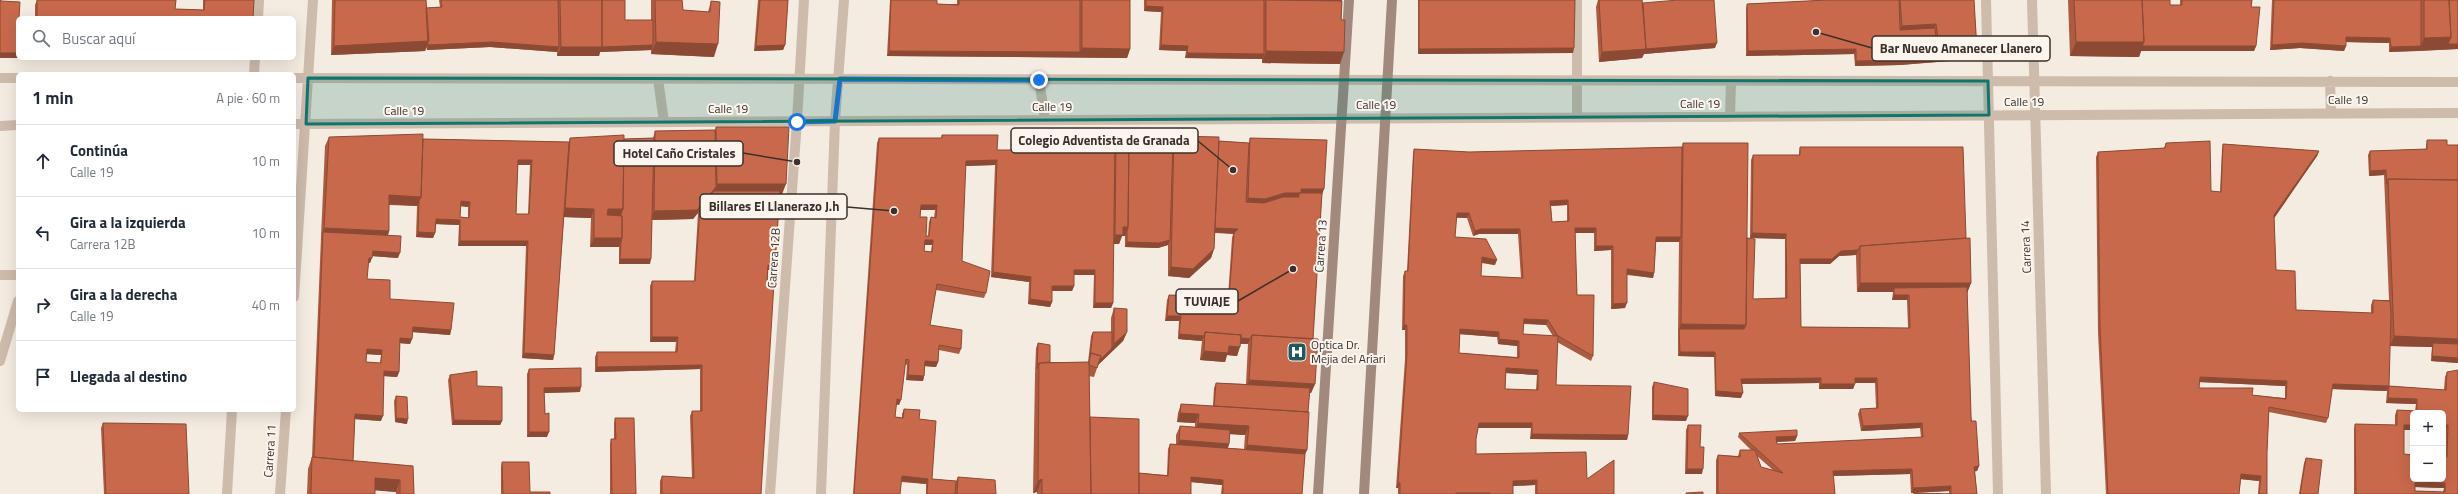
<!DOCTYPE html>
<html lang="es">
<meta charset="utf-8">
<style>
:root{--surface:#fff;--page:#f2f2f3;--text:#1f2937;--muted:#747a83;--line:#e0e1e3}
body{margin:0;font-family:"Titillium Web",sans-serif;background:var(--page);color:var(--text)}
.controls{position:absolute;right:12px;bottom:12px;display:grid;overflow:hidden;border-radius:6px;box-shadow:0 4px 16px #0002}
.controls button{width:36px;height:36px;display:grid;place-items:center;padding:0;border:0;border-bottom:1px solid var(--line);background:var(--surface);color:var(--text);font:20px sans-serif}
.stop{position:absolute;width:12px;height:12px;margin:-9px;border:3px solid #1a73e8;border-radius:50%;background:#fff}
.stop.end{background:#1a73e8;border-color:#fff;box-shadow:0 1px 4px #0008}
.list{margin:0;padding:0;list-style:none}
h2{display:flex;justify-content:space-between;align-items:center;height:52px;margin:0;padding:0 16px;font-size:17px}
h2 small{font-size:13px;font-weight:400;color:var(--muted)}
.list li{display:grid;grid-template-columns:26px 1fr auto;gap:12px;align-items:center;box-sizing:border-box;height:72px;padding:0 16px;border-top:1px solid var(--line)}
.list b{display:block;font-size:15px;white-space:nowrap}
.list p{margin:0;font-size:13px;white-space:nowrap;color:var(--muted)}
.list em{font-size:13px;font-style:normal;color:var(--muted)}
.icon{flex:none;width:22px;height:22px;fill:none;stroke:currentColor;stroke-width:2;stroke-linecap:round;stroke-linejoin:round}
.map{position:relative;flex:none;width:2458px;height:494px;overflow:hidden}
.search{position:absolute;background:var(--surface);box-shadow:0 4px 16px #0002;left:16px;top:16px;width:280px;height:44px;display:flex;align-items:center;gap:10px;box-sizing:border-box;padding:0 14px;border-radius:6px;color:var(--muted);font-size:15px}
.panel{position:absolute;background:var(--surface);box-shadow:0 4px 16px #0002;left:16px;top:72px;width:280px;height:340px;border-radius:6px}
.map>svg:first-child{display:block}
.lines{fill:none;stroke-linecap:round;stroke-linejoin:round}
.service{stroke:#cdbbac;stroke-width:10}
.minor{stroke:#cdbbac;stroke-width:10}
.tertiary{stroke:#cdbbac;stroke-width:10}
.secondary{stroke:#a18a7d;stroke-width:10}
.wall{fill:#ac5a40;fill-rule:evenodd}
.shaded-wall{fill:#8c4a34}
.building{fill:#c8694b;stroke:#8c4a34;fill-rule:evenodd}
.route{stroke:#1a73e8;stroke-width:5}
.marked{fill:#0f766e;fill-opacity:0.2;stroke:#0f766e;stroke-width:3;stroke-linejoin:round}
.labels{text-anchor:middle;stroke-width:4;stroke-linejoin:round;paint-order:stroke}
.street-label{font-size:12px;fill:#3b302b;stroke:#fbf5ee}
.poi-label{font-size:12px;fill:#3b302b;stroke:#fbf5ee;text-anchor:start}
.leader{fill:none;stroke:#3b302b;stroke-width:1.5}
.callout-dot{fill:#3b302b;stroke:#fbf5ee;stroke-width:1.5}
.callout{fill:#fbf5ee;stroke:#3b302b;stroke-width:1.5}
.callout-label{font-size:13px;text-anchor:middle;font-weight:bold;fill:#3b302b}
</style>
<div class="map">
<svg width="2458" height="494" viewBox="0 0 2458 494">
<rect width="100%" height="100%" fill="#f4ebe1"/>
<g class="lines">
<!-- service -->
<path class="service" d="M0 275H18
M0 361 18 301"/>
<!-- minor -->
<path class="minor" d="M258 18 259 0
M254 74 255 58
M0 78H18
M294 78 2458 82
M658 79 664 122
M1039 79 1045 120
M2330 81 2331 113
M1577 117V0
M1730 117 1731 81
M294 124 2458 113
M0 126 18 125
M294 297 313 0
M227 494 232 410
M280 494 286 410
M770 494 797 121 804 0
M821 494 835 121 844 0"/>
<!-- tertiary -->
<path class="tertiary" d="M1986 0 1998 494
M2032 0 2046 494"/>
<!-- secondary -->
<path class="secondary" d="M1318 494 1349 0
M1364 494 1392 0"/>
</g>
<!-- wall -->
<path class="wall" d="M37 0H176L175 9 203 10V0H254L253 18H35V5Z
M332 0H426V8L440 7 439 0H625V20H651V0H682L683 10 708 12 711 1 714 57 651 54V50L600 52 599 56H557V52L490 47 427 50 426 47 425 51 331 55Z
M758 0H788L785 45 783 50 754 51Z
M890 0H937V4H957V0H1130V49L1127 58 887 56Z
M1144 0H1342L1340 64 1262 63V59L1185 58 1186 51 1159 50 1161 12 1144 11Z
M1418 0H1575L1573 53 1418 54Z
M1598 0H1642L1643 3 1715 48 1644 54 1642 58 1599 62 1596 7Z
M1827 0H1974L1977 50 1974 59 1900 65 1855 66 1854 54 1746 56V9L1747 4Z
M2068 0H2170V5H2180V0H2252L2251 7 2256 46 2254 51H2141L2139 57 2070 56Z
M2272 0H2458V49L2389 52V43L2346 42V46L2344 51 2300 48 2270 50Z
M716 127 781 197 779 196 775 265 773 270H768L761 494H660V481L662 476 692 478 690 416 692 411H700V369L595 372V357L597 352H675L676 342H650V286L652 281H694L698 213 693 219 652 220 650 264H619V247H590L591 218 564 217 554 355 553 360 522 358 526 246H458L459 225 436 224 435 233 433 238 416 237 417 206 389 205V231L388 236 398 258 372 256 370 263H368L367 279 390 299 451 330 450 335 413 332 412 339 410 344 400 343 399 372 397 377 384 376 381 421 355 419 353 461 413 466 414 494H396V492L375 490V494H307L308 469 312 457 321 237 325 146 329 137 569 142 570 138 624 139 653 138 655 131 715 130ZM518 165H530L528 214H516ZM461 206 468 207V218L460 217ZM366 354 381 355 380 363 366 362Z
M942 135 997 150H1056V144L1058 139H1115L1116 135 1129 140H1173L1174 136 1219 141 1249 143 1250 138 1322 193 1313 339 1315 384 1311 393H1309L1308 412 1307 450 1305 454 1302 494H1221L1222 485 1191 482V494H1037V492L1033 493 1035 375 1036 348 1038 343 1050 362H1088L1091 336 1093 332H1111V318L1114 308 1127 332 1123 341 1098 365 1094 377 1089 376 1090 417 1139 473 1167 475 1168 449 1170 444H1176V435L1180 426 1195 427V423L1177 422 1178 413 1181 404 1213 406 1214 388 1216 383 1246 384 1248 344H1240L1237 356 1227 355 1225 362 1200 360 1202 341 1178 339 1179 321H1165L1167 300 1169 295 1228 297 1232 238 1233 234 1215 233 1214 249 1211 258 1189 278 1168 276V245L1158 248 1125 247V236H1122L1119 244H1113V303L1111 308H1093L1094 275H1074V286L1072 291H1052V302L1050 307 1028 304 1029 282 991 277 995 165 965 166 962 261 986 293 984 298 936 290 930 325 961 349 959 354 939 350 938 362 936 367 925 366 924 376 923 381 906 380 907 365 905 364 899 405 896 404 895 417 902 418V414L904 409 919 419 932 479 956 481 958 477 996 494H926V484L901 482 900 494H853L877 143 879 138H941ZM921 210H935L934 218 931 217 929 222 928 236H926L920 217ZM925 245H932L931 252 924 251ZM1230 434 1245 435 1244 449 1228 448 1229 444Z
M2427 140 2447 145H2458V363L2431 361 2432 347 2390 346 2389 386 2444 390 2445 377 2447 372 2458 494H2354V429L2355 424 2395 425V415L2397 410 2415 411 2416 404 2386 403 2387 391 2332 389 2328 418 2326 423 2269 412 2267 452V494H2258L2259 481 2241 479 2239 494H2106L2098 333 2096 157 2098 152 2164 148 2166 143 2211 191 2220 192 2222 149 2223 144 2319 151 2317 156 2274 217 2276 270 2296 310 2371 313V305L2373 300H2389L2384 175 2369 176 2368 155 2370 151 2426 149V145ZM2199 382 2285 386V398L2252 395 2199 388ZM2413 413 2446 430V457L2404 454V430H2413ZM2415 487 2444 488 2443 492 2415 491Z
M1683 143 1747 238 1753 299 1785 298V239L1750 238 1751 160 1753 155H1799V152L1800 147 1966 238 1971 283 1967 293 1971 415 1979 466 1977 471H1975L1977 494H1913L1914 493 1949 494V491L1911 493 1910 474 1833 476 1835 494H1716V460L1718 455 1738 456 1740 450H1751L1738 437 1739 433 1797 436 1795 441 1777 442V444L1921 437 1920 428 1861 431 1858 414 1860 409 1876 408 1875 383H1855L1853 389H1819V383L1742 384 1741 398 1715 396 1714 357 1678 356V334L1679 242H1656L1654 273 1653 278 1627 275 1625 308 1611 309V250L1594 251V233H1575L1577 295 1593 356 1591 361 1557 342 1556 385 1628 435 1627 440 1530 439 1531 428H1478L1476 439V454L1587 479 1614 494H1535V485L1513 486V494H1398V488H1396L1405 359V330H1402L1403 276 1405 271H1407L1413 154 1414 149 1469 152 1682 147ZM1567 205V221L1552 222 1551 206ZM1456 218H1467L1473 236 1479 234H1518L1521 278 1481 276V263L1495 265 1455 237ZM1856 255 1857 292H1893L1892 300H1907L1908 328 1801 327 1800 264H1830L1839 256ZM1523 324 1546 325 1553 336 1523 334ZM1460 334 1497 337 1498 344 1517 346V357L1459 353ZM1506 373 1537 375 1536 390 1505 389ZM1757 456 1773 470 1761 467Z
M529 369 580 392 544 393 545 414 547 437H527V374Z
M450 375 477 386 502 421 500 425H452L448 380Z
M1654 382 1686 421 1652 420V387Z
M396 396 407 424 395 422 394 401Z
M615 418 636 494H610V444L611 439H614V423Z
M103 423 189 494H104L101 428Z
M1688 425 1702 474H1685L1686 430Z
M2306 458 2318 494H2299L2304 463Z
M502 462 530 492 550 494H501V467Z"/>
<!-- shaded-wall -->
<path class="shaded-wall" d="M1303 0H1342L1337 13Z
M1146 6 1163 7 1161 12 1144 11Z
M1936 24 1933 33 1898 35 1902 26Z
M2346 37 2390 38 2389 43 2344 42Z
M2451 37 2458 44V49L2419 51 2424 38Z
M429 41 425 51 331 55 334 46Z
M492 42 559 47 557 52 490 47 427 50 428 45Z
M656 42 718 44 714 57 651 54Z
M2076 42H2144L2256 46 2254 51H2141L2139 57 2070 56Z
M1717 43 1715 48 1644 54 1642 58 1599 62 1602 52Z
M2302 43 2346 46 2344 51 2300 48 2270 50 2272 45Z
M653 45 652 50 600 52 599 56H557L561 47Z
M785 45 783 50 754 51 756 46Z
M1161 45 1188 46 1186 51 1159 50Z
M2421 46 2419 51 2389 52 2391 47Z
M1082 48 1130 49 1127 58 887 56 889 51 1080 52Z
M1574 48 1573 53 1418 54 1419 49Z
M1856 49 1854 54 1746 56 1748 51Z
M1977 50 1974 59 1900 65 1855 66 1856 61 1928 58 1930 53Z
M1266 51 1344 52 1340 64 1262 63Z
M0 53H18V58H24H0Z
M1187 53 1264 54 1263 59 1185 58Z
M31 58H250L249 59Z
M2319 151 2317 156 2273 220 2274 215Z
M518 160H532L530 165H516Z
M997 160 995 165 964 166 966 161Z
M2386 170 2384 175 2369 176 2370 171Z
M717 184H786L781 197 712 196 700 208 698 213 693 219 651 220 654 211 716 187Z
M1301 189H1324L1321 198 1245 207 1248 198 1285 193Z
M389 195 421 197 417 206 386 204Z
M1568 200 1567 205 1549 206 1550 201Z
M461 201 470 202 468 207 459 206Z
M921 205H937L935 210H919Z
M565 208 594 209 591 218 562 217Z
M608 209H623L620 218H604Z
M1457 213H1469L1467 218 1455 217Z
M436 219 460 220 459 225 434 224Z
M1123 227H1128L1125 236H1122L1119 244H1112L1115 235Z
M1214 227 1238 229 1236 234 1212 232Z
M324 228 389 231 386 241 323 232 321 237Z
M1575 228H1596L1594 233H1573Z
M1481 229H1520L1518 234H1479L1473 236 1475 231Z
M418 232 435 233 433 238 416 237Z
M1752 233 1786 234 1785 239 1750 238Z
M1656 237H1681L1679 242H1654Z
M594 238H622L619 247H590Z
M925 240H933L932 245H923Z
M1170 240 1168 245 1158 248 1125 247 1127 242Z
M460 241H528L526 246H458Z
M1596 246H1613L1611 250 1594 251Z
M1214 249 1211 258 1189 278 1168 276 1171 267Z
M1858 250 1856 255 1839 256 1830 264H1799L1800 259 1841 251Z
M373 251 400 253 398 258 371 256Z
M1482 257 1497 260 1495 265 1480 262Z
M369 258H372L370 263H367Z
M620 259H651L650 264H619Z
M768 265H775L773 270H767Z
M1627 269 1654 273 1653 278 1626 274Z
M1074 270H1095L1094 275H1073Z
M993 272 1031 277 1029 282 991 277Z
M1860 283H1971L1967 293 1894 288 1893 292H1857Z
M1052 286H1074L1072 291H1050Z
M1894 295H1909L1907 300H1892Z
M1030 299 1052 302 1050 307 1028 304Z
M1095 303H1113L1111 308H1093Z
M1627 303 1625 308 1611 309 1613 304Z
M1167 316H1181L1179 321H1165Z
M1524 319 1548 320 1546 325 1522 323Z
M1681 324 1746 325 1742 334 1679 329Z
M1404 325H1407L1405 330H1402Z
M413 327 451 330 450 335 411 332Z
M1460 329 1499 332 1497 337 1458 334Z
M1127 332 1123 341 1098 365 1099 360 1112 348 1114 344Z
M1179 334 1204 336 1202 341 1178 339Z
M1205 336 1250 339 1248 344 1205 341Z
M2394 336 2458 339V348L2433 343 2432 347 2390 346Z
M652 337H678L676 342H650Z
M400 338 412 339 410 344 398 343Z
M1499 339 1519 341 1517 346 1498 344Z
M1229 346 1240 347 1237 356 1227 355 1225 362 1200 360 1204 351Z
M367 349 382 350 381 355 365 354Z
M1680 352H1715L1714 357 1678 356Z
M524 353 554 355 553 360 522 358Z
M2432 356 2458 358V363L2431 361Z
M925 361 938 362 936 367 924 366Z
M702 365 700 369 595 372 597 367Z
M1506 368 1538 370 1537 375 1505 373Z
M384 371 399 372 397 377 383 376Z
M908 375 924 376 923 381 906 380Z
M2200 377 2287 381 2285 386 2198 382Z
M1821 378 1819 383 1740 384 1741 379Z
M1855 378H1877L1875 383H1853Z
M1249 380 1315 384 1311 393 1246 389Z
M1821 384H1855L1853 389H1819Z
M2333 384 2389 386 2387 391 2331 389Z
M581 387 580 392 543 393 544 388Z
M1716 391 1743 393 1741 398 1715 396Z
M2388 398 2417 399 2416 404 2386 403Z
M897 399 901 400 899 405 895 404Z
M1180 413 1199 414 1195 423 1177 422Z
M355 414 383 416 381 421 353 419Z
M1653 415 1688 416 1686 421 1652 420Z
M396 418 408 419 407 424 395 422Z
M454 420 502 421 500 425H452Z
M1198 423 1249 426 1245 435 1194 432Z
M1479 423H1532L1531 428H1477Z
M1922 423 1920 428 1861 431 1863 426Z
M2404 425H2413V430H2402Z
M2443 425H2448L2446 430H2443Z
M529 432H549L547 437H527Z
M1532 434 1628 435 1627 440 1530 439Z
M1797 436 1795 441 1774 442 1776 437Z
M1179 440 1229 444 1226 453 1176 449Z
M1247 445 1307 450 1303 459 1244 455Z
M1979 466 1977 471 1973 472 1974 467Z
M1687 469H1703L1702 474H1685Z
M1912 469 1910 474 1831 476 1833 471Z
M2241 474 2261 476 2259 481 2239 479Z
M902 476 928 479 926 484 900 481Z
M1191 477 1223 480 1222 485 1190 482Z
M375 478 400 480 396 492 371 490Z
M1042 479 1037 492 1033 493 1038 481Z
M1537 480 1535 485 1511 486 1513 481Z
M2415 482 2445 483 2444 488 2414 487Z
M1398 483H1400L1398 488H1396Z
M1951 486 1949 491 1911 493 1913 488Z
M1456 493H1490V494H1455Z"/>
<!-- building -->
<path class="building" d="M0 0H1V1L20 2 19 18H18V53H0Z
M37 0H176L175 9 204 10 205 0H254L253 18H37Z
M335 0H426L429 41 334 46Z
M441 0H558L559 47 492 42 428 45 426 8 442 7Z
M560 0H602V47H561Z
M602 0H625V20H653V45L602 47Z
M655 0H682L683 10 710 12 711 1 720 2 718 44 656 42Z
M760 0H788L785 45 756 46Z
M891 0H937V4L959 5V0H1080V52L889 51Z
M1082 0H1130V49L1082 48Z
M1146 0H1264V54L1187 53 1188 46 1161 45 1163 7 1146 6Z
M1266 0 1342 1 1341 20H1345L1344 52 1266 51Z
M1419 0H1575L1574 48 1419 49Z
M1599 0H1642L1646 49 1602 52Z
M1678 0H1714L1717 43 1646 49 1643 3Z
M1827 0H1899L1900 30 1935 28 1936 38 1929 37 1927 41 1928 58 1902 60 1856 61V49L1748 51 1747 4Z
M1900 0H1974L1977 50 1930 53 1929 37 1938 38 1936 24 1902 26Z
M2074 0H2142L2144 42H2076Z
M2142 0H2170V5H2182V0H2252L2251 7H2260L2256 46H2142L2144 42Z
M2274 0H2421V46L2391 47 2390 38 2346 37V46L2302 43 2272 45Z
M2424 0H2449L2451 37 2424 38Z
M2449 0H2458V44H2448L2451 37Z
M716 127H789L786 184H717Z
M715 130 716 187 697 210 654 211 655 131Z
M423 134 421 197 389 195V231L324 228 329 137Z
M624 135 623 209H608L607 215 622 216V238H594V209L565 208 570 138Z
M942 135H998L997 150H1058V139H1115L1113 303H1095V270H1074V286H1052V302L1030 299 1031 277 993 272 997 160 966 161 962 261 990 271 986 293 937 284 930 325 962 330 961 349 939 345 938 362 925 361 924 376 908 375 909 360 906 359 901 400 897 399 895 417 903 418 904 409 920 410 919 419 936 421 932 479 956 481 955 494H927L928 479 902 476 900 494H854L879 138H942ZM921 205H937L936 218 931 217 929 236H926L927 217H920ZM925 240H933L932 252 924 251Z
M1116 135H1129L1128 227H1123V235H1115Z
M1174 136 1219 137 1214 249 1193 269 1171 267Z
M654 138 651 259H620L621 242 622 238V216H621V214L623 209 624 139Z
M1250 138 1327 140 1324 189H1301V193H1285L1265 199 1248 198Z
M423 139 569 142 554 355 524 353 528 241H460V220L436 219 435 233 418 232 419 201 421 197ZM518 160H532L529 214H516ZM461 201 470 202 469 218 460 217Z
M1129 140H1173L1170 240 1159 243 1127 242V231L1128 227Z
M2427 140H2447V145H2458V180L2388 179 2387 184 2386 170 2370 171V151L2427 149Z
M1219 141 1249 143 1246 202 1264 203 1283 197H1299V193H1322L1313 339 1252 335 1250 339 1241 338V335L1205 332 1204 336 1179 334 1181 316H1167L1169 295 1229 297 1234 233 1238 229 1215 228Z
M2210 141 2211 191 2221 192 2223 144 2319 151 2274 215 2276 270 2295 271 2296 310 2373 313V300L2390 301 2391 314 2389 386 2333 384 2328 418 2269 407 2267 452V494H2259L2261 476 2241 474 2239 494H2108L2100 328 2098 152 2165 148 2166 143ZM2200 377 2287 381 2286 399 2252 395 2253 388H2199Z
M1683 143H1748L1746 325 1681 324Z
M1682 147 1681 237H1656L1654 273 1627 269V303L1613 304V246H1596V228H1575L1577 295H1594L1593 356 1558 336 1556 385 1631 386 1628 435 1532 434V423H1479L1476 439V454L1586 452 1587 479 1614 460V494H1537V480L1513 481V494H1490V493H1456V494H1400V483H1398L1407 354V325H1404L1405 271H1408L1414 149 1469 152ZM1568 200 1569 221 1552 222 1550 201ZM1457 213H1469L1475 231 1481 229H1520L1523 278 1481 276 1482 257 1497 260 1486 239 1455 237ZM1524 319 1548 320 1558 336 1523 334ZM1460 329 1499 332V339L1519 341V358L1459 353ZM1506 368 1538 370V390L1505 389Z
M1800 147H1963L1966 238 1860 246 1858 250 1841 251 1832 259H1800L1801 327 1910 328 1909 295H1894V288L1967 287 1971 415V421H1976L1979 466 1974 467 1977 494H1914V493L1951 494V486L1913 488 1912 469 1833 471 1835 494H1718V455L1740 457V450H1755L1761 467 1783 473 1739 433 1797 430V436L1776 437 1777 444 1923 437 1922 423 1863 426 1860 409 1878 408 1877 378H1855V384H1821V378L1741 379 1743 393 1716 391 1715 352H1680L1679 329H1744L1746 325 1747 238 1755 239 1753 299 1787 298 1786 234 1752 233 1753 155H1800Z
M2388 179 2458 180V339L2394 336Z
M714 191H780L775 265H768L767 283H774L761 494H662V476L694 478 692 411H702V365L597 367V352H677L678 337H652V281H695L700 208Z
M323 232 401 236 400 253 373 251 372 258H369L367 279 390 280V299L454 303 451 330 413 327 412 339 400 338 399 372 384 371 383 416 355 414 353 461 314 457ZM367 349 382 350 381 363 366 362Z
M1970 238 1971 283H1860V246Z
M1114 308 1127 309V332L1114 344Z
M1093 332H1112V348L1100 360 1101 356 1091 353 1090 357Z
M1205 332 1241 335 1240 347 1229 346 1228 353 1204 351Z
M1252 335 1318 339 1315 384 1249 380Z
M1038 343 1050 345V362L1039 363 1037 369Z
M2433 343 2458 344V358L2432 356Z
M1091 353 1101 356 1097 368 1089 365V362Z
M1089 362 1091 494H1042V479L1038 481 1039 363Z
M581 368V387L544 388 545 414 549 413V432H529V369Z
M2458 370V494H2356L2355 424 2397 425V410L2417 411V399L2388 398 2389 386 2446 390 2447 372ZM2413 413H2443V425H2448L2447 457H2443V479H2413V455L2404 454V425H2413ZM2415 482 2445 483V492L2415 491Z
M477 371V386L502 387V421L454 420 450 375Z
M1654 382 1688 389V416L1653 415Z
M1216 383 1310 388 1308 412 1214 406Z
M396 396 407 397 408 419 396 418Z
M1181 404 1309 412 1307 450 1247 445 1249 426 1198 423 1199 414 1180 413Z
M1090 417 1139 419V494H1091Z
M615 418H634L636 494H612L611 439H616Z
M103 423 186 424 189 494H106Z
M1688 425H1701L1700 447H1704L1703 469H1687Z
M1180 426 1230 430 1229 444 1179 440Z
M1170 444 1305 454 1302 494H1223V480L1191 477V494H1139V473L1168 476Z
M312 457 413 466 414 494H400V480L375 478V494H311Z
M2306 458 2322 460 2318 494H2300Z
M502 462H529L530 492H550V494H503Z
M958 477 995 480 996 494H957Z
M1703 492V494H1686V493Z"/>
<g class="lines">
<!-- route -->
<path class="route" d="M797 122 835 121 840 79 1039 80"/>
</g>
<!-- marked area -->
<path class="marked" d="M308 78 1988 81 1989 115 306 124Z"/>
<!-- icons -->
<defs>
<symbol id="hospital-square" viewBox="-11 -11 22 22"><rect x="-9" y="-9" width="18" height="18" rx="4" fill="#1f5a5e" stroke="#fbf5ee"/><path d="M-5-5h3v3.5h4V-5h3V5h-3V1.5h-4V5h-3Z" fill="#fff"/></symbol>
</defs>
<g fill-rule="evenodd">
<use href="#hospital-square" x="1286" y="341" width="22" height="22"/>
</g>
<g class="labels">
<!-- street labels -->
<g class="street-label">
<text x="2348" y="104">Calle 19</text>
<text x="2024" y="106">Calle 19</text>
<text x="1700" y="108">Calle 19</text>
<text x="1376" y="109">Calle 19</text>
<text x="1052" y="111">Calle 19</text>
<text x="728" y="113">Calle 19</text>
<text x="404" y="115">Calle 19</text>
<text transform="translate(1321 246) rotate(-86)" y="4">Carrera 13</text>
<text transform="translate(2026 247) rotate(-92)" y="4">Carrera 14</text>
<text transform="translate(774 258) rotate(-86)" y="4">Carrera 12B</text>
<text transform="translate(270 451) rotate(-86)" y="4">Carrera 11</text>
</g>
<!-- poi labels -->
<g class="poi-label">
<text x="1311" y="349">Optica Dr.<tspan x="1311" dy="14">Mejia del Ariari</tspan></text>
</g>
</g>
<!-- callouts -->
<path class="leader" d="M1816 32L1872 48M1233 170L1198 141M797 162L743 153M894 211L847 207M1293 269L1238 301"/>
<g class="callout-dot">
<circle cx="1816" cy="32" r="4"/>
<circle cx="1233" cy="170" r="4"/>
<circle cx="797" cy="162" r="4"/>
<circle cx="894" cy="211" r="4"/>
<circle cx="1293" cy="269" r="4"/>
</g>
<g class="callout">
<rect x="1872" y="36" width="178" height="25" rx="4"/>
<rect x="1011" y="128" width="187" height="25" rx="4"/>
<rect x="614" y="141" width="129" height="25" rx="4"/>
<rect x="700" y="194" width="147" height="25" rx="4"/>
<rect x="1176" y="289" width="62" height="25" rx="4"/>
</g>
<g class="callout-label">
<text x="1961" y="53">Bar Nuevo Amanecer Llanero</text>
<text x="1104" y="145">Colegio Adventista de Granada</text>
<text x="679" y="158">Hotel Caño Cristales</text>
<text x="774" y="211">Billares El Llanerazo J.h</text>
<text x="1207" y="306">TUVIAJE</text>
</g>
</svg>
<div class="controls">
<button>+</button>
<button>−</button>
</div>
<div class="stop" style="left:797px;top:122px"></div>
<div class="stop end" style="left:1039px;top:80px"></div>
<div class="search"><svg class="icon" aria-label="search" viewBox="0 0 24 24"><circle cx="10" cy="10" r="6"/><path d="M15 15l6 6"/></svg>Buscar aquí</div>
<section class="panel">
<h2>1 min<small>A pie · 60 m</small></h2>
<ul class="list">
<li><svg class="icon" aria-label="ahead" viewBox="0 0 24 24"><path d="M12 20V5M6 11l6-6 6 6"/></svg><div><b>Continúa</b><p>Calle 19</p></div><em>10 m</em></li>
<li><svg class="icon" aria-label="left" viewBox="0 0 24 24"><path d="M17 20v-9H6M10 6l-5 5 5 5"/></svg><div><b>Gira a la izquierda</b><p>Carrera 12B</p></div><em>10 m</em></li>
<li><svg class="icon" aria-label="right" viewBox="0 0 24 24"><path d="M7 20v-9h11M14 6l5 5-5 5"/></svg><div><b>Gira a la derecha</b><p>Calle 19</p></div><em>40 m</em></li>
<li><svg class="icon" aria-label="arrive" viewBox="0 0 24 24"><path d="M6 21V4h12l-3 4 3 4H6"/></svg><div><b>Llegada al destino</b></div></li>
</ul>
</section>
</div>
